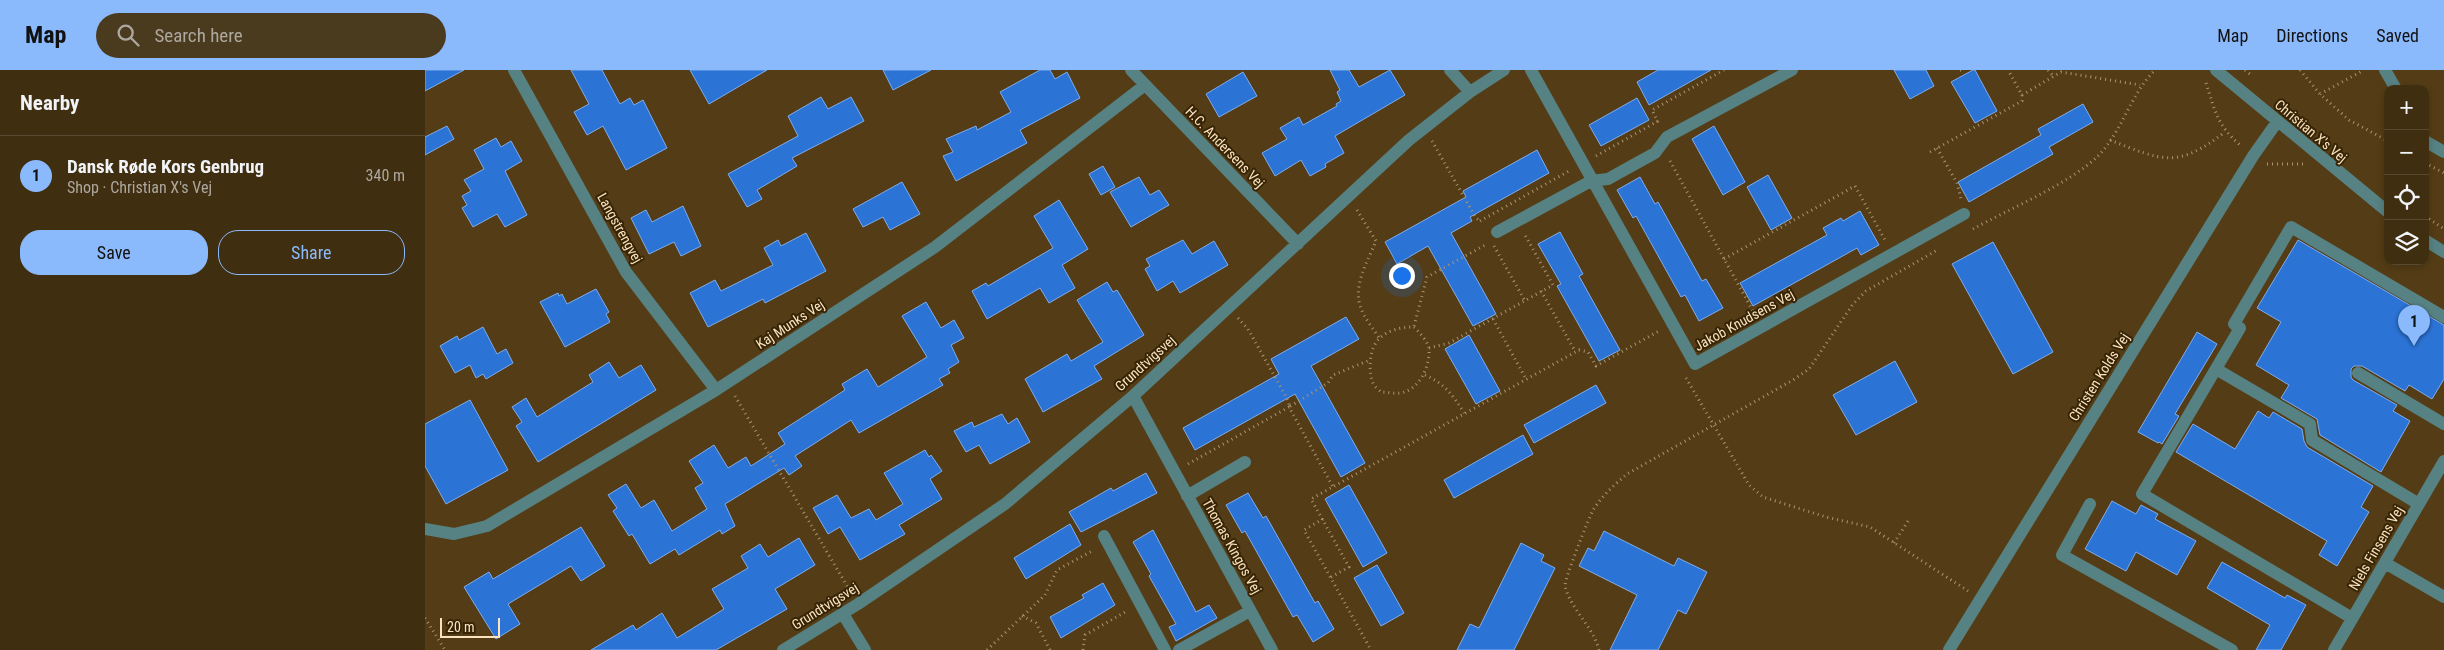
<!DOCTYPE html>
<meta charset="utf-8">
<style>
:root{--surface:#3f2e10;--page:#4a3a1e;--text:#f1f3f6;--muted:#ada89f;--line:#584a30;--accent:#8bbafc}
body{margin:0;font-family:"Roboto Condensed",sans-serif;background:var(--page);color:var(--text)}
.controls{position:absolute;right:15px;top:15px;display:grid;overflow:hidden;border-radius:10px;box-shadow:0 2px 8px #0003}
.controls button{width:45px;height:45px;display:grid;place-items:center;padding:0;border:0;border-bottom:1px solid var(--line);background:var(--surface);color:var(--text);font:25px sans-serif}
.scale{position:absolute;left:15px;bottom:12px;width:60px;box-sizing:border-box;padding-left:5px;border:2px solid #fbe3c0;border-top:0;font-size:14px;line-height:18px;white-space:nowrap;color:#fbe3c0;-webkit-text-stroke:4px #362405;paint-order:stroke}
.you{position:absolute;left:976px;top:205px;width:18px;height:18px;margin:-12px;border:4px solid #fff;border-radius:50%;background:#1a73e8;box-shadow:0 0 0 8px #1a73e833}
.badge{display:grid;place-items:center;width:32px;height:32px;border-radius:50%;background:var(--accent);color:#111;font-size:16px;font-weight:700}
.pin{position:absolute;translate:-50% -41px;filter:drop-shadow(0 1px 2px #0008)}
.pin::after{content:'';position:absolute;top:26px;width:18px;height:15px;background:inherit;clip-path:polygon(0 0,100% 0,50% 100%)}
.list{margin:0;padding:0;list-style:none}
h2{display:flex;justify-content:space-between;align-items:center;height:65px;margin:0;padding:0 20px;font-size:21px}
h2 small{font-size:16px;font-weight:400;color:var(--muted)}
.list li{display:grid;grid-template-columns:32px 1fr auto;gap:15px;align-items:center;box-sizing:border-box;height:80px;padding:0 20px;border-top:1px solid var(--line)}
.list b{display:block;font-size:19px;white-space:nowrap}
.list p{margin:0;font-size:16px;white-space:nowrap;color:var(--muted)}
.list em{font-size:16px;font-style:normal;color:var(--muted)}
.actions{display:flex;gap:10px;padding:15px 20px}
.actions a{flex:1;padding:11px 0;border:1px solid var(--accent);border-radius:20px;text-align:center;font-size:18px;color:var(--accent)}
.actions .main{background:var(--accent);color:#111}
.icon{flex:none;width:28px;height:28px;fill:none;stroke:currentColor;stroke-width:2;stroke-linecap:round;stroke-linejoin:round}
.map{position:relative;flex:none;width:2019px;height:580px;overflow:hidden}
header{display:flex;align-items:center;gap:30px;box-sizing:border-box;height:70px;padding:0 25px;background:var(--accent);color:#111}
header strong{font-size:24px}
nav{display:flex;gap:28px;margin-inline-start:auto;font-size:18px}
.search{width:350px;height:45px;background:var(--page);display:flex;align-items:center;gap:12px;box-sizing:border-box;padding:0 18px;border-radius:28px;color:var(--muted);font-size:19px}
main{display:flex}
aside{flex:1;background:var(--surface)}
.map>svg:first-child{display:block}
.building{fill:#2b73d5;stroke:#7facec}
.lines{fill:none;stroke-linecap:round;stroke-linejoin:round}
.path{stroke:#ab936e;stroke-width:3;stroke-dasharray:1 4;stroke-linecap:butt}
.minor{stroke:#578283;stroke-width:12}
.labels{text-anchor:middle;stroke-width:4;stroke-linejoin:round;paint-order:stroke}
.street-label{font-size:14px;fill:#fbe3c0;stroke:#362405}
</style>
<header>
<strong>Map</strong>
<div class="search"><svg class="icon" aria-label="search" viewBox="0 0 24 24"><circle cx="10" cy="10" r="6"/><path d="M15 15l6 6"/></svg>Search here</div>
<nav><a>Map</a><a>Directions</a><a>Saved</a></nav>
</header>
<main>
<aside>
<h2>Nearby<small></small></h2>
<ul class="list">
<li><span class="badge">1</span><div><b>Dansk Røde Kors Genbrug</b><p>Shop · Christian X's Vej</p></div><em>340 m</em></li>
</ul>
<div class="actions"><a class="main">Save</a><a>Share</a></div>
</aside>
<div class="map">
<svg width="2019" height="580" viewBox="0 0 2019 580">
<rect width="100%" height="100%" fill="#543d16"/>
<!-- building -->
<path class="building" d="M0 0H39L0 21Z
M146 0H177L195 34 205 28 209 35 218 30 242 78 201 100 178 56 162 65 149 42 164 34Z
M265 0H342L284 34Z
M458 0H506L468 20Z
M615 0H625L630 9 642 2 655 28 595 60 602 73 531 111 518 86 528 82 521 69 551 56 552 60 586 42 575 22Z
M905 0H924L934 17 965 0 980 25 910 66 919 83 900 94 901 97 885 106 876 90 850 106 837 83 862 69 855 58 874 47 878 55 912 36 911 34 916 31 912 22 915 20Z
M1233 0H1286L1224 35 1212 12Z
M1469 0H1501L1509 16 1485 29Z
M1548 0H1550L1572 41 1550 53 1526 12Z
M818 2 832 26 794 47 781 24Z
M396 27 403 39 426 27 439 51 367 88 372 96 332 120 337 129 322 137 303 104 373 66 363 46Z
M1212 28 1224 50 1176 76 1164 55Z
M1658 34 1668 52 1624 77 1628 84 1544 132 1533 112 1616 65 1613 59Z
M22 56 29 69 0 85V67Z
M1289 56 1320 112 1298 125 1267 69Z
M71 68 76 77 86 71 97 91 80 101 102 145 80 157 72 144 48 157 37 138 42 135 37 126 46 121 39 110 59 99 49 80Z
M1112 80 1124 103 1045 147 1047 151 1026 163 1071 244 1048 256 1003 176 972 194 960 172 1041 127 1038 121Z
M678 96 690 117 676 125 664 104Z
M1343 105 1367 148 1346 160 1322 117Z
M714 107 725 125 734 120 744 135 706 157 685 122Z
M1215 107 1230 134 1233 132 1277 211 1281 209 1298 238 1274 251 1260 225 1256 227 1211 146 1208 148 1192 120Z
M477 112 495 144 465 160 458 147 438 157 428 139Z
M634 130 663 179 637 195 650 218 624 233 615 218 562 249 547 221 561 213 563 216 628 178 609 146Z
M258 136 276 176 256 186 249 172 224 184 206 148 221 140 227 152Z
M1435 141 1454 175 1436 185 1432 178 1328 236 1315 213 1402 165 1398 158 1416 148 1418 151Z
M1135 162 1158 204 1154 206 1195 280 1174 291 1132 216 1136 214 1113 174Z
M381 163 401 201 340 233 338 229 283 257 265 223 290 210 296 221 348 195 339 178 353 170 356 176Z
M758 170 767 184 789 171 803 195 755 223 748 211 732 221 720 199 725 196 721 189Z
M1873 170 2019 255V309L2007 329 1984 315 1980 321 1937 296H1929L1926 299V307L1928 310 1972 335 1968 341 1985 351 1956 402 1895 365 1892 349 1856 328 1864 315 1831 295 1856 252 1832 238Z
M1568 172 1628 282 1588 304 1527 194Z
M682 212 688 222 692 220 719 265 669 296 677 309 618 342 600 309 642 284 646 291 678 272 652 230Z
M171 219 184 242 181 244 185 252 140 277 115 232 133 223 134 226 137 224 142 234Z
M501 232 516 258 529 250 539 268 526 275 534 292 523 299 525 303 514 309 518 315 434 363 426 350 370 386 377 396 364 405 359 398 300 434 310 456 297 464 295 460 254 485 250 479 225 494 207 464 204 466 188 441 192 438 183 425 201 414 216 438 229 430 247 461 282 439 270 418 278 413 264 391 289 375 303 398 321 387 326 396 360 374 353 363 420 320 417 314 442 299 453 317 502 287 477 246Z
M921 247 934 269 886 296 940 393 916 407 870 324 770 380 758 358 854 304 846 289Z
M58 257 72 284 81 279 88 293 61 309 58 304 51 308 45 295 30 303 15 276 32 266 34 270Z
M1772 262 1792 274 1750 344 1754 346 1737 374 1734 372 1733 373 1713 362Z
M1044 265 1075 321 1051 334 1020 279Z
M1470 291 1492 332 1431 365 1408 325Z
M184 292 194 308 216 295 231 320 113 392 91 356 97 352 87 337 101 328 112 347 168 312 164 305Z
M1171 315 1181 333 1109 373 1099 355Z
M45 330 83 400 21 434 0 396V354Z
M1833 341 1844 348 1848 342 1877 359 1879 371 1882 377 1948 416 1936 437 1944 442 1912 496 1894 485 1902 471 1751 382 1768 354 1810 379Z
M577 344 583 354 592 348 605 372 565 394 554 375 541 382 529 361 547 352 549 357Z
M1098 365 1108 384 1029 428 1019 410Z
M500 380 504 387 506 385 517 401 505 409 517 429 474 455 480 464 435 490 415 457 403 464 388 438 412 425 426 448 444 439 451 450 478 434 459 403Z
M721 403 732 423 656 462 644 442 686 418 688 421Z
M924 415 962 483 938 497 900 429Z
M823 423 838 448 841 446 890 533 893 531 909 559 888 572 872 545 868 547 820 461 817 463 801 435Z
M1687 431 1711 444 1716 435 1733 444 1730 449 1771 471 1752 505 1711 482 1701 501 1660 479Z
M645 454 656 475 601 509 589 488Z
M156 457 180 496 156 511 146 496 83 534 95 554 71 569 39 517 64 502 68 509Z
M728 460 771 542 784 535 792 548 751 571 744 557 751 554 724 506 726 504 708 472Z
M1179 461 1249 496 1253 488 1282 502 1261 544 1253 540 1233 580H1185L1212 525 1154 496 1163 478 1169 481Z
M374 468 390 495 350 519 362 539 291 580H166L208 555 211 560 237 543 252 568 299 539 287 519 323 498 316 486 335 474 343 487Z
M1096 473 1119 485 1116 491 1130 498 1089 580H1032L1045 554 1054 558Z
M1797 492 1860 528 1862 525 1881 535 1856 580H1831L1845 555 1782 518Z
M952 495 979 543 956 556 929 508Z
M678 513 690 535 636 568 625 547 659 528 657 525Z"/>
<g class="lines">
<!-- path -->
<path class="path" d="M1535 0H1538
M1623 0 1629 7
M1820 0 1826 5
M1875 0 1895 24 1924 50 1963 71
M1781 13C1790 41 1792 55 1815 75
M1895 24 1939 0
M1597 25 1636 2 1715 15
M1233 52 1227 40 1299 0
M1685 70C1738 91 1752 99 1800 62
M1007 71 1051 148 1055 151
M1512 78 1532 113 1536 129
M1505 82 1597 31V25L1583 0
M1171 86 1233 51
M1245 91 1329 243
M2000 93 2019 103
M1842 94H1881
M932 140 951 171C943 191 927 216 936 238 939 248 948 258 954 268
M2000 146 2019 159
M1055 151 1144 101
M1548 159C1584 139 1644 114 1673 86 1697 62 1705 25 1730 0
M1069 176 1100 231
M1299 189 1430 116 1460 170
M1116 221 1150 281
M813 248 823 259 864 332V337L903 313 908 305 945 290
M1068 249 1101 309
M989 256 1002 207 1062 174
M989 257C994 262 1003 271 1004 279 1005 296 995 319 976 323 970 324 963 322 956 322 954 320 949 316 948 313 943 301 944 277 955 268 963 260 977 257 989 257Z
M1004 278 1024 273 1128 215 1100 165
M1000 305C1020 314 1028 325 1039 343
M1261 308 1324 415 1338 427 1401 447 1445 457 1543 521
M310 326 425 521
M763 394 864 337 908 417
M898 449 879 460 946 580
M1469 473 1483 451
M906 507 924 497 886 429 1154 280 1163 282 1171 296 1234 261
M597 546 611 553 625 580
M0 548 20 580
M562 580 620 525 632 500 669 480
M658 580 660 565 702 541
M1174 580C1168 556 1146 540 1140 516 1139 510 1164 448 1168 440 1177 426 1189 415 1202 404L1368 310 1384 299 1428 234 1441 221 1514 179"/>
<!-- minor -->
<path class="minor" d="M89 0 201 202 291 320
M706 0 873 174
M1025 0 1045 22
M1106 0 1270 294 1539 144
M1791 0 1963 142
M1960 0 1971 19
M2000 71 2019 82
M1072 162 1166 111 1183 109 1230 83 1242 67 1367 0
M2000 170 2019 182
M1791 299 1885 354 1887 370 1994 434
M1933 303 2019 354
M708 326 847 580
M762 426 820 392
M1665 434 1637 485 1807 580
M0 459 29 464 62 456 291 320 510 177 720 15
M679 466 740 580
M1960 493 2019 527
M418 544 440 580
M1927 548 1717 424 1815 258 1809 254 1866 157 2019 247
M358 580 433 534 580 434 708 326 984 70 1045 22 1079 0
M754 580 825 541
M1524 580 1828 86 1852 52
M1909 580 2019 391"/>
</g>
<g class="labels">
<!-- street labels -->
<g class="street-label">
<text transform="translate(1886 61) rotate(40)" y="5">Christian X's Vej</text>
<text transform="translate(800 77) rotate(46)" y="5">H.C. Andersens Vej</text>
<text transform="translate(195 158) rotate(61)" y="5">Langstrengvej</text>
<text transform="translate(1319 250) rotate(-29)" y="5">Jakob Knudsens Vej</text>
<text transform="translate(365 254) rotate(-33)" y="5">Kaj Munks Vej</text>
<text transform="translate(720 293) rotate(-42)" y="5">Grundtvigsvej</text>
<text transform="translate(1674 307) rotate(-58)" y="5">Christen Kolds Vej</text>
<text transform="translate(807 476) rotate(61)" y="5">Thomas Kingos Vej</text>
<text transform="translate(1951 478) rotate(-60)" y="5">Niels Finsens Vej</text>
<text transform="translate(400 536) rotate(-32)" y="5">Grundtvigsvej</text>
</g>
</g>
</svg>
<div class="controls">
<button>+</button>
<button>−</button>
<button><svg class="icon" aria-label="locate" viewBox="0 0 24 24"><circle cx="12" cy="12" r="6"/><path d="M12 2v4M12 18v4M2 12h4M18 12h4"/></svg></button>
<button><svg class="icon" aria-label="layers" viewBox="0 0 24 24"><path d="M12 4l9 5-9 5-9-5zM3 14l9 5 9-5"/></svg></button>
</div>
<div class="scale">20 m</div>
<div class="you"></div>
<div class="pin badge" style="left:1989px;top:276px">1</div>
</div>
</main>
